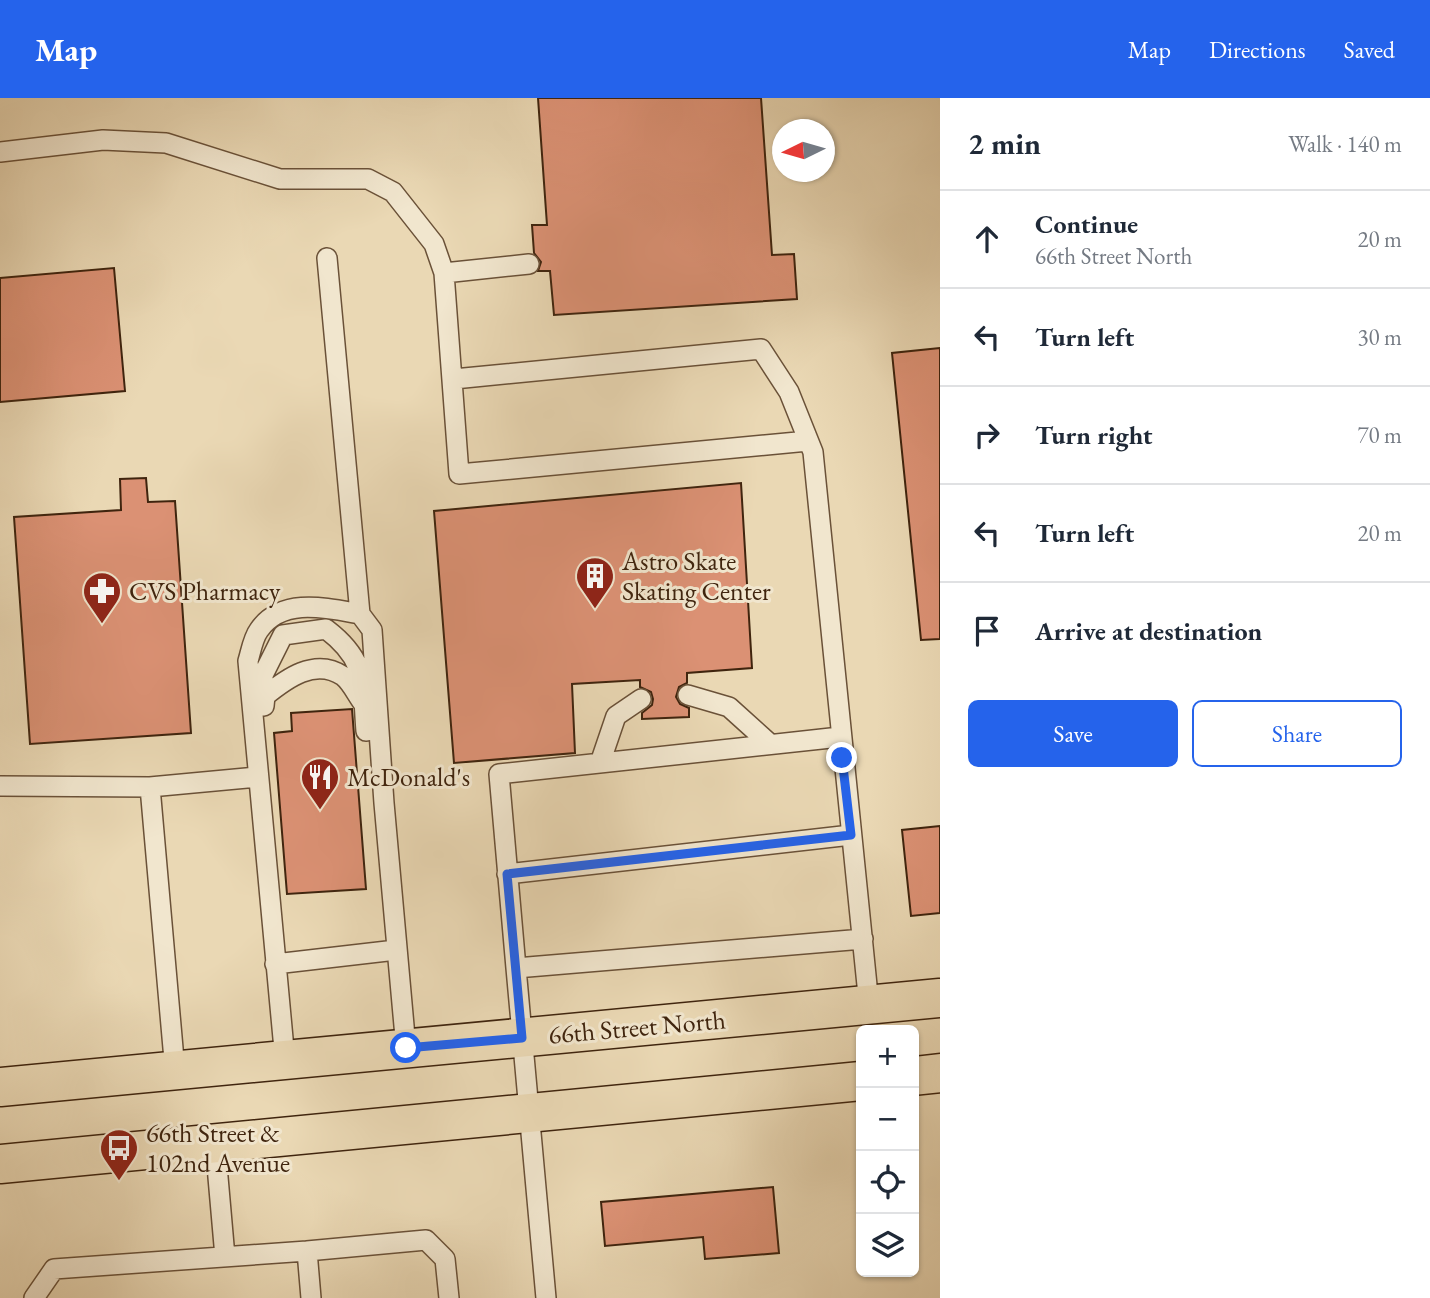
<!DOCTYPE html>
<meta charset="utf-8">
<style>
:root{--surface:#fff;--page:#f2f2f3;--text:#1f2937;--muted:#747a83;--line:#e0e1e3;--accent:#2563eb}
body{margin:0;font-family:"EB Garamond",serif;background:var(--page);color:var(--text)}
.controls{position:absolute;right:21px;bottom:21px;display:grid;overflow:hidden;border-radius:10px;box-shadow:0 2px 5px #0004}
.controls button{width:63px;height:63px;display:grid;place-items:center;padding:0;border:0;border-bottom:2px solid var(--line);background:var(--surface);color:var(--text);font:35px sans-serif}
.compass{position:absolute;left:772px;top:21px;width:63px;height:63px;border-radius:50%;background:var(--surface);box-shadow:0 2px 5px #0004;rotate:265deg}
.stop{position:absolute;width:21px;height:21px;margin:-16px;border:5px solid #2563eb;border-radius:50%;background:#fff}
.stop.end{background:#2563eb;border-color:#fff;box-shadow:0 2px 7px #0008}
.list{margin:0;padding:0;list-style:none}
h2{display:flex;justify-content:space-between;align-items:center;height:91px;margin:0;padding:0 28px;font-size:30px}
h2 small{font-size:23px;font-weight:400;color:var(--muted)}
.list li{display:grid;grid-template-columns:46px 1fr auto;gap:21px;align-items:center;box-sizing:border-box;height:98px;padding:0 28px;border-top:2px solid var(--line)}
.list b{display:block;font-size:26px;white-space:nowrap}
.list p{margin:0;font-size:23px;white-space:nowrap;color:var(--muted)}
.list em{font-size:23px;font-style:normal;color:var(--muted)}
.actions{display:flex;gap:14px;padding:21px 28px}
.actions a{flex:1;padding:16px 0;border:2px solid var(--accent);border-radius:10px;text-align:center;font-size:24px;color:var(--accent)}
.actions .main{background:var(--accent);color:#fff}
.icon{flex:none;width:38px;height:38px;fill:none;stroke:currentColor;stroke-width:2;stroke-linecap:round;stroke-linejoin:round}
.map{position:relative;flex:none;width:940px;height:1200px;overflow:hidden}
header{display:flex;align-items:center;gap:42px;box-sizing:border-box;height:98px;padding:0 35px;background:var(--accent);color:#fff}
header strong{font-size:33px}
nav{display:flex;gap:38px;margin-inline-start:auto;font-size:24px}
main{display:flex}
aside{flex:1;background:var(--surface)}
.map>svg:first-child{display:block}
.building{fill:#db9174;stroke:#3f240e;stroke-width:2}
.lines{fill:none;stroke-linecap:round;stroke-linejoin:round}
.service-casing{stroke:#6a5138;stroke-width:22}
.primary-casing{stroke:#3f240e;stroke-width:41}
.service{stroke:#f1e6ce;stroke-width:19}
.primary{stroke:#ead8b4;stroke-width:38}
.route{stroke:#2563eb;stroke-width:9}
.labels{text-anchor:middle;stroke-width:6;stroke-linejoin:round;paint-order:stroke}
.poi-label{font-size:26px;fill:#3f240e;stroke:#f1e6ce;text-anchor:start}
.street-label{font-size:26px;fill:#3f240e;stroke:#f1e6ce}
</style>
<header>
<strong>Map</strong>
<nav><a>Map</a><a>Directions</a><a>Saved</a></nav>
</header>
<main>
<div class="map">
<svg width="940" height="1200" viewBox="0 0 940 1200">
<rect width="100%" height="100%" fill="#ead8b4"/>
<filter id="stains"><feTurbulence type="fractalNoise" baseFrequency=".00286" numOctaves="4"/><feColorMatrix values="0 0 0 0 .2 0 0 0 0 .09 0 0 0 0 .02 0 0 0 .5 -.17"/></filter>
<radialGradient id="worn" r=".72"><stop offset=".6" stop-color="#630" stop-opacity="0"/><stop offset="1" stop-color="#630" stop-opacity=".3"/></radialGradient>
<!-- building -->
<path class="building" d="M538 0H761L772 157 794 156 797 201 554 217 550 173H538L541 164 534 155 532 127H547Z
M114 170 125 293 0 304V180Z
M940 250V541L921 542 892 255Z
M146 380 148 404 175 403 191 635 30 646 14 419 121 412 120 381Z
M741 385 752 570 687 575V585L679 589 676 599 680 606 689 610V619L642 621V615L652 607 653 601 651 594 640 589V582L572 586 575 655 454 665 434 413Z
M352 611 366 791 287 796 274 635 292 633 291 615Z
M940 728V815L911 818 902 732Z
M773 1089 779 1155 705 1161 703 1139 605 1148 601 1104Z"/>
<g class="lines">
<defs>
<path id="service" d="M0 54 103 42 166 45 280 81H368L393 94 434 146 444 175 459 376 808 343
M327 160 360 516
M444 175 529 166
M454 281 761 251 789 294 813 354 869 907
M688 597 729 609 770 646
M263 605V577L283 537 326 531C368 563 362 585 366 633
M264 608 265 598C286 581 315 559 343 578 351 584 357 597 363 605
M600 665 616 618 641 601
M0 688 150 689 257 679
M150 689 175 973
M507 776 851 737
M275 866 396 852
M516 870 499 676 840 639
M285 962 248 563C251 553 253 540 259 532 282 499 326 510 360 516L372 532 384 705 406 950
M215 1045 225 1159
M34 1200 54 1171 307 1153
M311 1200 307 1153 426 1142 445 1161 449 1200
M546 1200 516 870 863 841"/>
<path id="primary" d="M914 978 940 975
M0 989 940 900
M0 1066 861 983"/>
</defs>
<!-- service casing -->
<use href="#service" class="service-casing"/>
<!-- primary casing -->
<use href="#primary" class="primary-casing"/>
<!-- service -->
<use href="#service" class="service"/>
<!-- primary -->
<use href="#primary" class="primary"/>
</g>
<g class="lines">
<!-- route -->
<path class="route" d="M406 950 522 940 507 776 851 737 842 660"/>
</g>
<!-- icons -->
<defs>
<symbol id="building-pin" viewBox="-11 -11 22 30"><path d="M0 17L-7.5 6A9.5 9.5 0 1 1 7.5 6Z" fill="#8f2418" stroke="#f1e6ce"/><path d="M-4-6H4V6H1V3H-1V6H-4ZM-2.5-4.3h1.7v1.8h-1.7ZM.8-4.3h1.7v1.8H.8ZM-2.5-1h1.7V.8h-1.7ZM.8-1h1.7V.8H.8Z" fill="#fff"/></symbol>
<symbol id="pharmacy-pin" viewBox="-11 -11 22 30"><path d="M0 17L-7.5 6A9.5 9.5 0 1 1 7.5 6Z" fill="#8f2418" stroke="#f1e6ce"/><path d="M-2-6h4v4h4v4h-4v4h-4v-4h-4v-4h4Z" fill="#fff"/></symbol>
<symbol id="restaurant-pin" viewBox="-11 -11 22 30"><path d="M0 17L-7.5 6A9.5 9.5 0 1 1 7.5 6Z" fill="#8f2418" stroke="#f1e6ce"/><path d="M-5-6h1v4h1v-4h1v4h1v-4h1v5L-1.5 .5V6h-2V.5L-5-1ZM5-6V6H3V1.5H1.5Q1.5-4 5-6Z" fill="#fff"/></symbol>
<symbol id="bus-pin" viewBox="-11 -11 22 30"><path d="M0 17L-7.5 6A9.5 9.5 0 1 1 7.5 6Z" fill="#8f2418" stroke="#f1e6ce"/><path d="M-5-6H5V4H4V6H2V4H-2V6H-4V4H-5ZM-3.5-4V0h7V-4ZM-3.5 1.2v1.5H-2V1.2ZM2 1.2v1.5H3.5V1.2Z" fill="#fff"/></symbol>
</defs>
<g fill-rule="evenodd">
<use href="#building-pin" x="573" y="456" width="44" height="60"/>
<use href="#pharmacy-pin" x="80" y="471" width="44" height="60"/>
<use href="#restaurant-pin" x="298" y="657" width="44" height="60"/>
<use href="#bus-pin" x="97" y="1028" width="44" height="60"/>
</g>
<g class="labels">
<!-- poi labels -->
<g class="poi-label">
<text x="622" y="472">Astro Skate<tspan x="622" dy="30">Skating Center</tspan></text>
<text x="129" y="502">CVS Pharmacy</text>
<text x="347" y="688">McDonald's</text>
<text x="146" y="1044">66th Street &amp;<tspan x="146" dy="30">102nd Avenue</tspan></text>
</g>
<!-- street labels -->
<g class="street-label">
<text transform="translate(637 929) rotate(-5)" y="9">66th Street North</text>
</g>
</g>
<rect width="100%" height="100%" filter="url(#stains)"/>
<rect width="100%" height="100%" fill="url(#worn)"/>
</svg>
<div class="controls">
<button>+</button>
<button>−</button>
<button><svg class="icon" aria-label="locate" viewBox="0 0 24 24"><circle cx="12" cy="12" r="6"/><path d="M12 2v4M12 18v4M2 12h4M18 12h4"/></svg></button>
<button><svg class="icon" aria-label="layers" viewBox="0 0 24 24"><path d="M12 4l9 5-9 5-9-5zM3 14l9 5 9-5"/></svg></button>
</div>
<svg class="compass" viewBox="-18 -18 36 36"><path d="M0-13l5 13h-10z" fill="#e53935"/><path d="M0 13l5-13h-10z" fill="#747a83"/></svg>
<div class="stop" style="left:406px;top:950px"></div>
<div class="stop end" style="left:842px;top:660px"></div>
</div>
<aside>
<h2>2 min<small>Walk · 140 m</small></h2>
<ul class="list">
<li><svg class="icon" aria-label="ahead" viewBox="0 0 24 24"><path d="M12 20V5M6 11l6-6 6 6"/></svg><div><b>Continue</b><p>66th Street North</p></div><em>20 m</em></li>
<li><svg class="icon" aria-label="left" viewBox="0 0 24 24"><path d="M17 20v-9H6M10 6l-5 5 5 5"/></svg><div><b>Turn left</b></div><em>30 m</em></li>
<li><svg class="icon" aria-label="right" viewBox="0 0 24 24"><path d="M7 20v-9h11M14 6l5 5-5 5"/></svg><div><b>Turn right</b></div><em>70 m</em></li>
<li><svg class="icon" aria-label="left" viewBox="0 0 24 24"><path d="M17 20v-9H6M10 6l-5 5 5 5"/></svg><div><b>Turn left</b></div><em>20 m</em></li>
<li><svg class="icon" aria-label="arrive" viewBox="0 0 24 24"><path d="M6 21V4h12l-3 4 3 4H6"/></svg><div><b>Arrive at destination</b></div></li>
</ul>
<div class="actions"><a class="main">Save</a><a>Share</a></div>
</aside>
</main>
